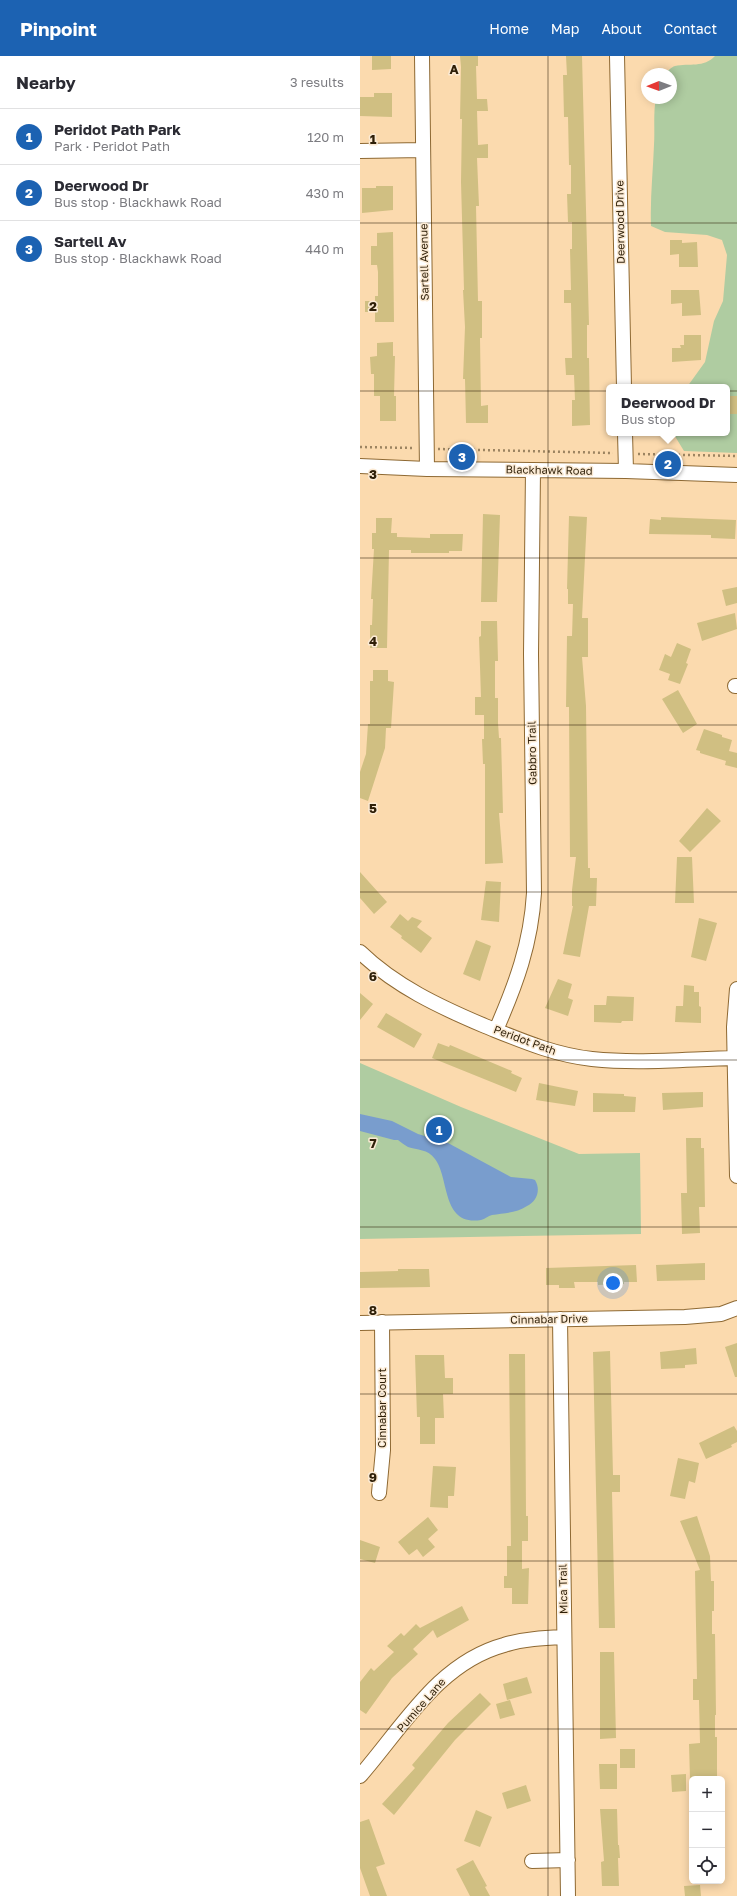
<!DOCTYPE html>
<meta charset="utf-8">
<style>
:root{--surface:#fff;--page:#f2f2f3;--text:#2b2b33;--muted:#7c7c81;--line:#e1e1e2;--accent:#1c62b2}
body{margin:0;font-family:"Golos Text",sans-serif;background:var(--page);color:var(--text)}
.controls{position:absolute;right:12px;bottom:12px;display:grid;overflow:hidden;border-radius:6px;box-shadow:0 2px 10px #0003}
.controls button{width:36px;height:36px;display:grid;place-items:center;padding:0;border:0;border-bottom:1px solid var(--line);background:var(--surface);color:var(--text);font:20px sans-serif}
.compass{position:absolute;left:281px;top:12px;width:36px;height:36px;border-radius:50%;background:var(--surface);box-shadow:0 2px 10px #0003;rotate:269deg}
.you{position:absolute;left:253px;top:1227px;width:14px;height:14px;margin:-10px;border:3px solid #fff;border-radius:50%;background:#1a73e8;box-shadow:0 0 0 6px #1a73e833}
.badge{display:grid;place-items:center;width:26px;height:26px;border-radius:50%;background:var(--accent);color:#fff;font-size:13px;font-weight:700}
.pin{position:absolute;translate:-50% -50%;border:2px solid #fff;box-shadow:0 1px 4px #0006}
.popup{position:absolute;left:246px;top:328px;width:124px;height:52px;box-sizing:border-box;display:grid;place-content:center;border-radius:6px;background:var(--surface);filter:drop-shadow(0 1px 3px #0005);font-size:13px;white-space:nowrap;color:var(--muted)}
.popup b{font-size:15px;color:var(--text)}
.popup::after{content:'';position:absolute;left:50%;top:100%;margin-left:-8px;border:8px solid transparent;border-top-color:var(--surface)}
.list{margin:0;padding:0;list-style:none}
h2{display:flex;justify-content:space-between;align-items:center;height:52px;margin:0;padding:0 16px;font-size:17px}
h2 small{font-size:13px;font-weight:400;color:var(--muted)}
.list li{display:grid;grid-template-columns:26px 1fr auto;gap:12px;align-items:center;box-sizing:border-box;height:56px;padding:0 16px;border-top:1px solid var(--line)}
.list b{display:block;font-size:15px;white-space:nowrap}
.list p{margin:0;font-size:13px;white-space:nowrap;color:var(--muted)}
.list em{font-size:13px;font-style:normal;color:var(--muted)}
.icon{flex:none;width:22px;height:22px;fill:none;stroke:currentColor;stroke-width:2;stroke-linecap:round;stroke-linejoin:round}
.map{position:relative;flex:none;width:377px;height:1840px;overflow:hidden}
header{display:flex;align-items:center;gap:24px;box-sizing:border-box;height:56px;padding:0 20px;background:var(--accent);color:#fff}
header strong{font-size:19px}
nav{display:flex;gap:22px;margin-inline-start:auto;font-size:14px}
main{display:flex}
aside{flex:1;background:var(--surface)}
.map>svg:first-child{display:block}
.green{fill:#afcca1}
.water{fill:#799dcd}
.building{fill:#d0bf82}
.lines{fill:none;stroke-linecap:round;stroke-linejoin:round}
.minor-casing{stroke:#8e6933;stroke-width:16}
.path{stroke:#9c8461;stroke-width:2.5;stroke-dasharray:2 3;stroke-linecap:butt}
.minor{stroke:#fff;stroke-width:14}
.grid{fill:none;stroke:#2e1f08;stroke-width:1;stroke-opacity:0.55}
.labels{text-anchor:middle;stroke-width:3;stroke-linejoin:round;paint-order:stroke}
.street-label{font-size:11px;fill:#2e1f08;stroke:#fbead4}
.grid-label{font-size:13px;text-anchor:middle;font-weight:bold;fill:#2e1f08;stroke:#fbead4;stroke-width:3;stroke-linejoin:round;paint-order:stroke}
</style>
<header>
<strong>Pinpoint</strong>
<nav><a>Home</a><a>Map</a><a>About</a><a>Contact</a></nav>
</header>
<main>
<aside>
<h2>Nearby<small>3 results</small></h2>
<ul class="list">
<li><span class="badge">1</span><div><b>Peridot Path Park</b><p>Park · Peridot Path</p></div><em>120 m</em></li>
<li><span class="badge">2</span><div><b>Deerwood Dr</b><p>Bus stop · Blackhawk Road</p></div><em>430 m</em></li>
<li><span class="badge">3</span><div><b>Sartell Av</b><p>Bus stop · Blackhawk Road</p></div><em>440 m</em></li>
</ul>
</aside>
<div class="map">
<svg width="377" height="1840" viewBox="0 0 377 1840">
<rect width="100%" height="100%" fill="#fbdaae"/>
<!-- green -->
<path class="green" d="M355 0H377V397L324 395 313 377H367V331H327L345 306 354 265 363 245 367 199 362 184 347 179 305 176 291 170C290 142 293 116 294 89 295 73 293 57 296 42H311V18H304C307 16 311 11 315 10 329 7 344 12 355 0Z
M0 1007 101 1051 219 1098 280 1097 281 1178 0 1183Z"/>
<!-- water -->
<path class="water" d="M0 1058 32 1065 58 1078 88 1087 151 1121 172 1123 175 1124C181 1134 177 1145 167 1150 157 1157 144 1157 132 1159 128 1160 125 1163 121 1164 81 1170 90 1123 75 1103 68 1093 57 1094 48 1091 44 1089 41 1086 38 1084H34L0 1075Z"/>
<!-- building -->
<path class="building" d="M12 0H31V13L12 14Z
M100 0H118V10H116L117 43H127L128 55H117L118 89 128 88V102H117L119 150H116L118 245H122V282H120L121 350 128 349V367H106L105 323H103L105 271 103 234H104L101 126 102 63H100L101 11Z
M206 0H222L229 269H227V302H229L230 369 212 370V344H215L214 319H206L205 302H212L211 247H204V234H211L210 193H212V166H208L207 138H211V109H209L208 61H204L203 19H207Z
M14 37H32V61L0 60V41H14Z
M16 130H33V154L2 157V132H16Z
M33 176 34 266H15V256H5V245H15V240H18V216L17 209H11V190H17V177Z
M310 184H322V187L337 186 338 211H319V198L310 199Z
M311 234H339L341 259 322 260V247L311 248Z
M324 279H341V304L312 306V292H321L320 289H324Z
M33 286V300H35L34 340H36V365H20V340H14V318H11L10 301 17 300V287Z
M367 340H377V358H367Z
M123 458 140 459 137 546H121Z
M209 460 227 461 222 562H228V601H222L226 650 228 812H230V822H237L236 850H229L220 901 203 898 213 850H212V834L216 801H210L209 651H206L207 580H212L213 548H208V533H207Z
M301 461 376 464 375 483 351 482V479L289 478 290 463 301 464Z
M16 462H32L31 477H37V481L70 482V478H103L102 495H89V497H51V494H29L27 592H10V569H12L13 543H11L14 493H12V477H16Z
M377 531V547L366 550 362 534Z
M375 557 377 573 342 585 337 567Z
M121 565H137L138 605H135V642H138V667L139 682H141L143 757H139L143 807 125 808V708H123L122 683H124V659H115V641H121L119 581 121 580Z
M317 587 331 593 326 607 328 608 320 628 308 624 310 618 299 614 305 598 311 601Z
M13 614H28V625L34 626 33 642 31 672H26L25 692 8 745 0 742V716L6 698 8 668H10V625H13Z
M318 634 337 668 323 677 302 643Z
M344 673 362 679V681L372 684 369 695 377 697V712L365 709 366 705 340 697V695L336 694Z
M347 752 361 765 330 796 319 785Z
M317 801H332L334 847H315Z
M0 816 27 846 14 858 0 842Z
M126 825 141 826 139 866 121 864Z
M40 858 48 865 52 861 62 865 57 871 72 882 61 897 41 882 42 880 30 871Z
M339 862 357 867 346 905 331 901Z
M116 884 131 890 120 925 103 918Z
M198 923 212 928 208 942 213 944 208 960 185 952Z
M324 929 334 930V936H339V950L341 951V967L315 966 316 950H323Z
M0 937 13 948 0 964Z
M247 940 274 941 273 965H262L261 967 234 966V949H246Z
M26 957 62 978 54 992 17 971Z
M78 987 89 991 90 989 152 1015 151 1017 162 1022 156 1036 72 1002Z
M179 1027 218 1035 215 1050 176 1044Z
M343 1036V1051L303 1054 302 1037Z
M233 1037 264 1038V1040L276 1041 275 1056H233Z
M326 1082H341V1092H344L345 1151H339L340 1177 322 1178 321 1137H327Z
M345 1207V1224L297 1225 296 1209Z
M276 1209 277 1226H264V1228L238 1229V1226H214L215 1232H199V1229H186V1212Z
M38 1213H69L70 1231 0 1232V1216L38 1215Z
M377 1287V1321H375L365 1291Z
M336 1292 337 1308 325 1309V1312L301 1313 300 1296Z
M250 1295 253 1419H260V1436H252L255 1572H239L233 1296Z
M149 1298H165L166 1460H168V1485H162V1513L169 1512 168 1548H152V1532H144V1520H147V1490H151Z
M55 1299H84L85 1322H93V1338H83L84 1362H75V1388H60V1361H57Z
M374 1370 377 1375V1386L371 1389 372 1391 346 1403 339 1387Z
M318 1402 339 1407 335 1427 329 1425 325 1443 310 1440Z
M73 1410 96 1411 94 1440H88V1452L70 1451Z
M337 1460 350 1500 351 1525H354V1555H352V1578H355L356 1659H355V1681H357V1723H330L329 1688 340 1687 339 1644H333V1623H337L335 1515 340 1514 320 1465Z
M68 1461 78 1474 68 1483 75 1491 63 1501 57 1493 49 1499 38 1486Z
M0 1484 20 1491 15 1507 0 1503Z
M102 1550 109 1564 77 1582 73 1574 53 1593 58 1598 32 1622 6 1658 0 1654V1626L11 1612 14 1615 34 1596 27 1590 41 1577 44 1580 56 1568 60 1572Z
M240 1596H254L256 1682 240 1683Z
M167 1621 172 1637 147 1644 143 1628Z
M120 1637 131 1648 95 1684 34 1759 22 1748 55 1712 52 1709 88 1667Z
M150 1644 155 1659 140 1663 136 1648Z
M260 1693H275V1712H260Z
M239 1708H257V1733H240Z
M326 1718V1735L312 1736 311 1719Z
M166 1729 171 1745 147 1753 142 1737Z
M240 1753H257L258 1789H259L260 1802H258L259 1830H242L241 1806 244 1805Z
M116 1754 132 1761 120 1791 104 1785Z
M9 1763 25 1808 16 1811 27 1840H10L0 1812V1766Z
M113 1804 127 1830 125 1831 130 1840H110L96 1813Z
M340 1829 341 1840H325L324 1830Z"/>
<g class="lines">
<defs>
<path id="minor" d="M62 0 67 413
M257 0 264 331
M0 95 63 94
M265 377 266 415
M0 410 67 413 266 415 377 419
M375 630H377
M0 896C35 930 80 951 125 970 160 984 194 999 232 1003 279 1008 328 1003 375 1002
M377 933 374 971 377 1120
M136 974C156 928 171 888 174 837L171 598 173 414
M200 1263 208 1840
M0 1267 325 1261 361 1258 377 1252
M19 1437 23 1394 22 1266
M0 1720C43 1671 78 1607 144 1589 163 1583 184 1582 204 1581
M172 1805 208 1804"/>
</defs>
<!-- minor casing -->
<use href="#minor" class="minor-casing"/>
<!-- path -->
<path class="path" d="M0 391 55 392
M78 393 253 397
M278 398 377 400"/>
<!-- minor -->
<use href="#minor" class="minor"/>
</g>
<!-- grid -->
<path class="grid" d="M188 0V1840M0 167H377M0 335H377M0 502H377M0 669H377M0 836H377M0 1004H377M0 1171H377M0 1338H377M0 1505H377M0 1673H377"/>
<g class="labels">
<!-- street labels -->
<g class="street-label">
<text transform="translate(260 166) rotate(-91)" y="4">Deerwood Drive</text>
<text transform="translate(64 206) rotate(-91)" y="4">Sartell Avenue</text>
<text transform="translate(189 414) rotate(1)" y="4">Blackhawk Road</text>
<text transform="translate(172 697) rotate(-91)" y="4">Gabbro Trail</text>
<text transform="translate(165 984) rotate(20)" y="4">Peridot Path</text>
<text transform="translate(189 1263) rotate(-1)" y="4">Cinnabar Drive</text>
<text transform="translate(22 1352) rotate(-90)" y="4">Cinnabar Court</text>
<text transform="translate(203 1533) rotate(-91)" y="4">Mica Trail</text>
<text transform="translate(61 1649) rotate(-49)" y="4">Pumice Lane</text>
</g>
</g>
<g class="grid-label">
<text x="94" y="18">A</text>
<text x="13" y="88">1</text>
<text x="13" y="255">2</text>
<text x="13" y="423">3</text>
<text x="13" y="590">4</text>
<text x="13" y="757">5</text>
<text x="13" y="925">6</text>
<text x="13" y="1092">7</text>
<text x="13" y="1259">8</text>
<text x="13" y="1426">9</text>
</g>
</svg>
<div class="controls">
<button>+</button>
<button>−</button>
<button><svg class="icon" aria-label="locate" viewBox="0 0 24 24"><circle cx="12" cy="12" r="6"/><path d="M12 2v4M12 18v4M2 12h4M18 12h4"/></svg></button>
</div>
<svg class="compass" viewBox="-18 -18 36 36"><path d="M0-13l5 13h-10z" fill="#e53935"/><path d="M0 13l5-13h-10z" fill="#7c7c81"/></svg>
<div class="you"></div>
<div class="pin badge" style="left:79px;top:1074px">1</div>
<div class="pin badge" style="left:308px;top:408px">2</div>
<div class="popup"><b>Deerwood Dr</b>Bus stop</div>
<div class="pin badge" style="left:102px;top:401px">3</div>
</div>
</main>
